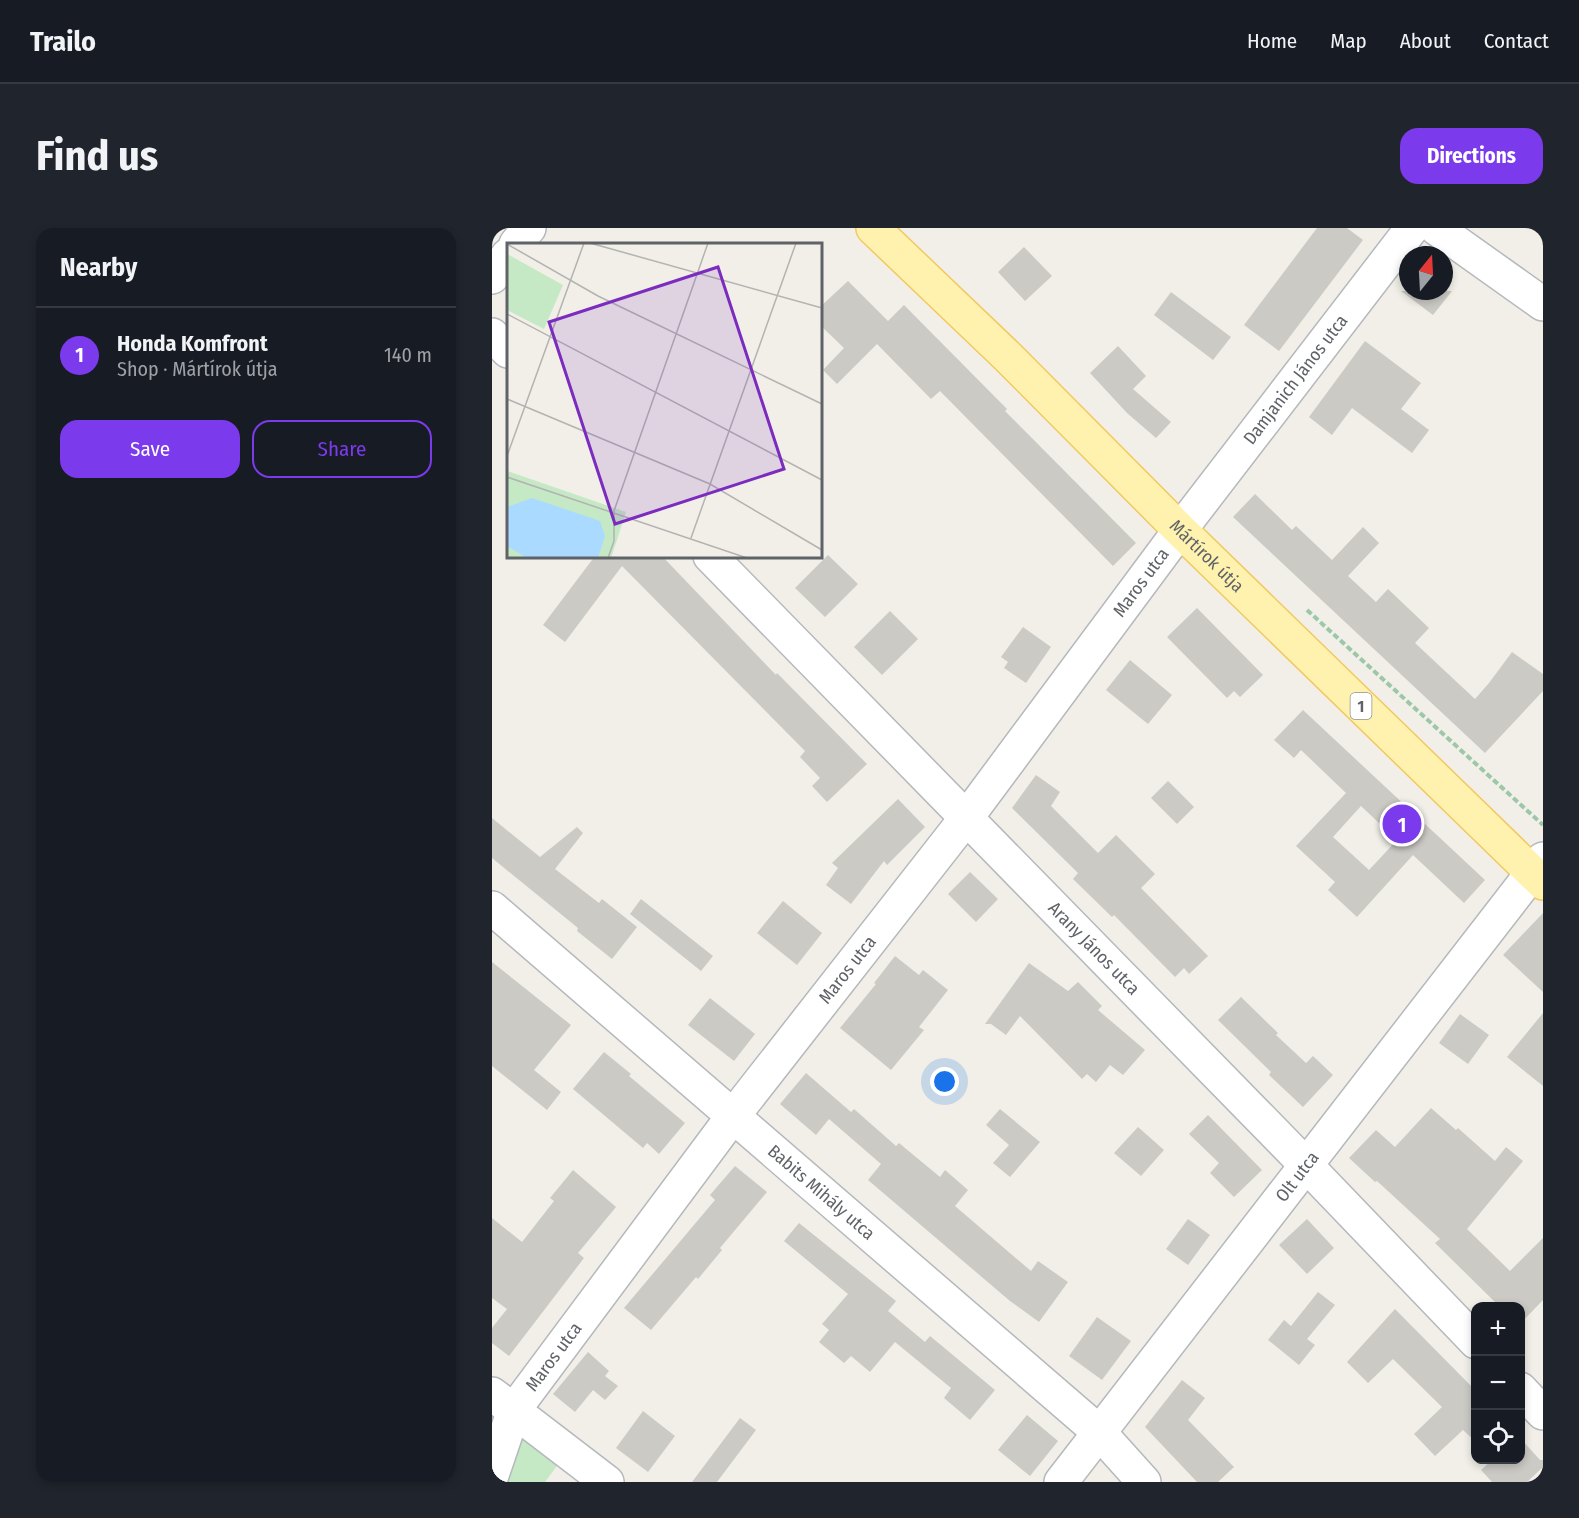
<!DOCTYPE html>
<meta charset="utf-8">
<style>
:root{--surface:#171b24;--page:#20242c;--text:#f1f3f6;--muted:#9ea1a6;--line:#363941;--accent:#7c3aed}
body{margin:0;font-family:"Fira Sans Condensed",sans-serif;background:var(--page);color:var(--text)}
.controls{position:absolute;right:18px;bottom:18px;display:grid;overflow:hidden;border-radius:12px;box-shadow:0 3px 9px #0003}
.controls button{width:54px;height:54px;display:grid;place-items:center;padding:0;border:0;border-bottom:2px solid var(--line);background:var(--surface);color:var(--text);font:30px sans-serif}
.compass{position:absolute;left:907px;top:18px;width:54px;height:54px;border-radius:50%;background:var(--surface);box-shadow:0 3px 9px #0003;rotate:18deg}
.you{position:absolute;left:453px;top:854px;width:21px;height:21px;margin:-15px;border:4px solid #fff;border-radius:50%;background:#1a73e8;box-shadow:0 0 0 9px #1a73e833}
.badge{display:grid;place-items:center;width:39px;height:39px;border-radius:50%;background:var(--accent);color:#fff;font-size:20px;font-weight:700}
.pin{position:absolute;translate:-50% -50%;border:3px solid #fff;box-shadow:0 2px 6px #0006}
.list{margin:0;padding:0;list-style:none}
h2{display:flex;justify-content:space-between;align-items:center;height:78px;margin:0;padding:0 24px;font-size:26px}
h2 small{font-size:20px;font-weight:400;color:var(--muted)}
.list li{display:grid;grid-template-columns:39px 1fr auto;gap:18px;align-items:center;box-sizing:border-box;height:96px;padding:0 24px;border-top:2px solid var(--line)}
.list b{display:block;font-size:22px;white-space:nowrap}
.list p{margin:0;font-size:20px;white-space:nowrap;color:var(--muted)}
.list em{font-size:20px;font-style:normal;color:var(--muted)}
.actions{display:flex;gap:12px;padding:18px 24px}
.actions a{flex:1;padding:14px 0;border:2px solid var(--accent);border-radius:18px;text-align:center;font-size:21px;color:var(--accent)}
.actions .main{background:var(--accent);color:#fff}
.icon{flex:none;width:33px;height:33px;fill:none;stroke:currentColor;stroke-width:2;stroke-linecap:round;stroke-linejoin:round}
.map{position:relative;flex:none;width:1051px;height:1254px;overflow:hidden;border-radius:18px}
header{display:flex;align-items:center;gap:36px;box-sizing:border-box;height:84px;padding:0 30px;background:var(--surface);border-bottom:2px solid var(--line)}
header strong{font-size:28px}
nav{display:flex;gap:33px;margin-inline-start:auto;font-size:21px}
.intro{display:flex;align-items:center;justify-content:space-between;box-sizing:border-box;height:144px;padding:0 36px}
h1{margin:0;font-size:42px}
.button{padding:15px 27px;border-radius:18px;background:var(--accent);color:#fff;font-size:21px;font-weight:700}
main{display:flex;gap:36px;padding:0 36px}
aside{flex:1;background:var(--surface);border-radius:18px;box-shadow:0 3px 9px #0003}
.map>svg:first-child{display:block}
.green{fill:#c5e8c5}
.building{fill:#cccac5;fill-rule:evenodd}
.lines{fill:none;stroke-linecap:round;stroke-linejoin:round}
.minor-casing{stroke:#b5b8bc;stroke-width:36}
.major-casing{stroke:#f2c960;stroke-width:36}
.path{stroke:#9cc7a9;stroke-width:4;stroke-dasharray:6 3;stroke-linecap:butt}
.minor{stroke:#fff;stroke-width:33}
.major{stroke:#fff2af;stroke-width:33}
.labels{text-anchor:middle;stroke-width:4.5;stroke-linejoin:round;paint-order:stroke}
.shield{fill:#fff;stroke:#8f9295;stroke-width:1.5}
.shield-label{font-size:16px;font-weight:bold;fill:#5f6368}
.street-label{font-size:18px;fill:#5f6368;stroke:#fff}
.inset-road{fill:none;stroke:#b3b3b1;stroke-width:1.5}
.view{fill:#7b2cbf;fill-opacity:0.15;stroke:#7b2cbf;stroke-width:3}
.inset-edge{fill:none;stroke:#5f6368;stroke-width:3}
</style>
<header>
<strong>Trailo</strong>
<nav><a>Home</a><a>Map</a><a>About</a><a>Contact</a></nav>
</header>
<div class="intro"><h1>Find us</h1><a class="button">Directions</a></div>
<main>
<aside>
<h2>Nearby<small></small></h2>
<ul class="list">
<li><span class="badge">1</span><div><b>Honda Komfront</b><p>Shop · Mártírok útja</p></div><em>140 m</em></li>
</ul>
<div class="actions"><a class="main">Save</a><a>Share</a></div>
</aside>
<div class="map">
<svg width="1051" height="1254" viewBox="0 0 1051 1254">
<rect width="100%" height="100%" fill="#f1efe8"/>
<!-- green -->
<path class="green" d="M0 1148 84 1212 53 1254H0Z"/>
<!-- building -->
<path class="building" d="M825 0H855L871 12 787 123 752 97Z
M532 19 560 48 533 73 506 44Z
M356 53 396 93 412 77 515 181 513 183 644 315 621 338 448 163 439 171 385 116 345 156 331 142 352 120 328 97V79Z
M909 63H960L941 87Z
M679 64 739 109 721 132 662 87Z
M873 113 929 155 909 181 937 202 920 225 860 180 840 207 817 189Z
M626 118 654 148 641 161 679 194 664 210 635 185 598 145Z
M763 266 800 302 804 298 840 332 871 299 887 315 856 348 884 374 896 361 937 400 923 415 983 471 997 455 1020 424 1051 446V463L993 525 741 289Z
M336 327 366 356 333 389 303 360Z
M103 328H170L284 447 285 445 375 536 335 574 320 558 328 550 308 529 313 523 130 338 73 414 51 397Z
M705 380 771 447 748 469 742 463 735 470 675 409Z
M398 383 426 411 390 447 362 419Z
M531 399 559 419 534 455 512 440 516 434 509 429Z
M638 432 680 467 656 496 614 462Z
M811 482 993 652 972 675 921 627 865 689 836 662 843 654 804 618 854 565 809 522 802 530 782 512ZM869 578 905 612 877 642 841 609Z
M544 547 568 564 559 578 606 625 624 607 663 646 649 660 716 728 697 746 692 740 683 749 622 687 620 689 581 651 586 645 520 580Z
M676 553 702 579 685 596 659 570Z
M406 571 433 599 395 637 392 633 359 676 334 657 346 640 340 635Z
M0 590 48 629 85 599 91 605 63 641 107 675 110 671 145 699 120 731 85 703 86 700 0 630Z
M478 644 506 671 484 694 456 666Z
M149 671 221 728 209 743 138 686Z
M291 673 330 705 305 737 265 705Z
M1051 685V764L1011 727Z
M403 728 427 747 431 742 456 762 427 799 432 802 399 842 348 800 384 756 382 755Z
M0 734 79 797 42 842 69 864 55 882 0 838Z
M537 735 576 763 586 754 610 778 606 782 653 822 631 847 618 837 604 854 595 846 590 851 528 788 514 807 499 796H493Z
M749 769 786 805 784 807 814 835 821 828 841 847 811 879 777 847 779 844 726 792Z
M218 770 263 806 242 833 196 797Z
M1051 785V858L1015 829Z
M968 786 997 807 976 836 947 815Z
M112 824 139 846 137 848 193 895 167 926 155 915 151 920 81 861Z
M314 845 359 884 362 881 404 918 407 915 448 949 453 942 476 962 463 978 539 1043 546 1033 576 1054 547 1094 518 1073 376 952 389 936 337 891 324 907 288 876Z
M939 880 964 902 966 900 1003 933 1014 919 1031 933 975 1001 1018 1043 1051 1010V1072L1029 1095V1078H1007L943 1015 948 1011 885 953 883 954 857 930 884 902 903 919Z
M508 881 548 914 518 949 501 935 517 917 494 897Z
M716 887 770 942 742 969 718 945 727 935 697 906Z
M646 899 672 922 649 948 622 925Z
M243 938 275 964 228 1020 230 1022 206 1051 204 1049 159 1102 132 1080 223 972 218 967Z
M81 942 124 979 86 1025 92 1030 17 1128 0 1115V1100L15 1081 0 1070V990L30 1014 62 973 58 970Z
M696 991 718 1007 696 1037 674 1021Z
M815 991 842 1020 815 1046 787 1017Z
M307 995 404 1073 396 1083 433 1114 438 1108 503 1162 478 1192 452 1170 459 1160 403 1114 378 1144 359 1128 352 1135 327 1114 337 1102 330 1096 356 1066 292 1013Z
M826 1064 843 1077 815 1111 823 1117 807 1137 776 1112 792 1092 799 1098Z
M903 1081 984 1163V1214L971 1202 943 1228 922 1206 950 1179 901 1131 876 1155 855 1134Z
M605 1089 639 1113 610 1152 577 1128Z
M96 1124 117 1143 113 1148 126 1158 113 1172 101 1162 83 1184 61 1166Z
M690 1152 713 1170 696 1192 742 1239 726 1254H705L653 1199Z
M151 1183 183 1208 156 1244 124 1220Z
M535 1187 566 1213 538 1248 506 1222Z
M248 1190 264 1202 225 1254H200Z
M1029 1211 1048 1232H1051V1239L1035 1254H1000L989 1242 1000 1232H1029Z"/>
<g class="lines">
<defs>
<g id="minor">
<path d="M944 0 1051 76"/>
<path d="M24 16 37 0"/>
<path d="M0 49 16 27"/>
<path d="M0 107 16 123"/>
<path id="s1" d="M218 328 814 937 984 1114"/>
<path id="s2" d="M0 680 607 1204 652 1254"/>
<path d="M1028 1161 1051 1185"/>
<path d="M0 1166 115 1254"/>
<path id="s3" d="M0 1247 22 1182 241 888 475 589 688 302 920 0"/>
<path id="s4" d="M569 1254 1051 631"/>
</g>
<g id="major">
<path id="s5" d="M381 0 515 128 688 302 1051 655"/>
</g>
</defs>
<!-- minor casing -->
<use href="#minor" class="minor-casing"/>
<!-- major casing -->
<use href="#major" class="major-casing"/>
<!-- path -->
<path class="path" d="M815 382 1051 597"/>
<!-- minor -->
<use href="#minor" class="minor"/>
<!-- major -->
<use href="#major" class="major"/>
</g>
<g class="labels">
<!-- shield labels -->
<rect class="shield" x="858.5" y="465" width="21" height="26" rx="4.5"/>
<g class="shield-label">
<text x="869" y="484">1</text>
</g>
<!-- street labels -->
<g class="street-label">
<text dy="6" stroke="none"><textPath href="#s3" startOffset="1362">Damjanich János utca</textPath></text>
<text dy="6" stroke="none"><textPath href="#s5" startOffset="468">Mártírok útja</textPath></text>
<text dy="6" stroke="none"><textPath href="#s3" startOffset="1107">Maros utca</textPath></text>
<text dy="6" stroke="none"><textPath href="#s1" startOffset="549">Arany János utca</textPath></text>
<text dy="6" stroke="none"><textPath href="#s3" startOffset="621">Maros utca</textPath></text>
<text dy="6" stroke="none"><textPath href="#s4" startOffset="386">Olt utca</textPath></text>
<text dy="6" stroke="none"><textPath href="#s2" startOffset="435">Babits Mihály utca</textPath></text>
<text dy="6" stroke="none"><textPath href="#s3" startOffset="135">Maros utca</textPath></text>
</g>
</g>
<!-- overview -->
<g transform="translate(15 15)">
<rect width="315" height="315" fill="#f1efe8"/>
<path d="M0 11 56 42 37 86 0 67ZM0 228 119 269 104 315H0Z" fill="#c5e8c5"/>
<path d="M25 255 93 278 98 293 91 315H20L0 303V264Z" fill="#aadaff"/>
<path class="inset-road" d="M83 0 315 65M0 1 91 53 315 161M0 71 315 237M0 156 203 241 315 307M0 213 77 0M0 234 240 315M184 295 289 0M101 315 107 298V268L201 0"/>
<path class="view" d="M211 24 277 226 108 281 42 79Z"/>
<rect width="315" height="315" class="inset-edge"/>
</g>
</svg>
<div class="controls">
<button>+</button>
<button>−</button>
<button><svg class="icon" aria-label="locate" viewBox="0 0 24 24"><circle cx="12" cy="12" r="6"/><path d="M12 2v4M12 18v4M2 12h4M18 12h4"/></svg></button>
</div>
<svg class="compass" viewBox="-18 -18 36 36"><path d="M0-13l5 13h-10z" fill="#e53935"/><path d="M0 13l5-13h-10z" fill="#9ea1a6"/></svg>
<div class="you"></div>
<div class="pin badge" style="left:910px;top:596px">1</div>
</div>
</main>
